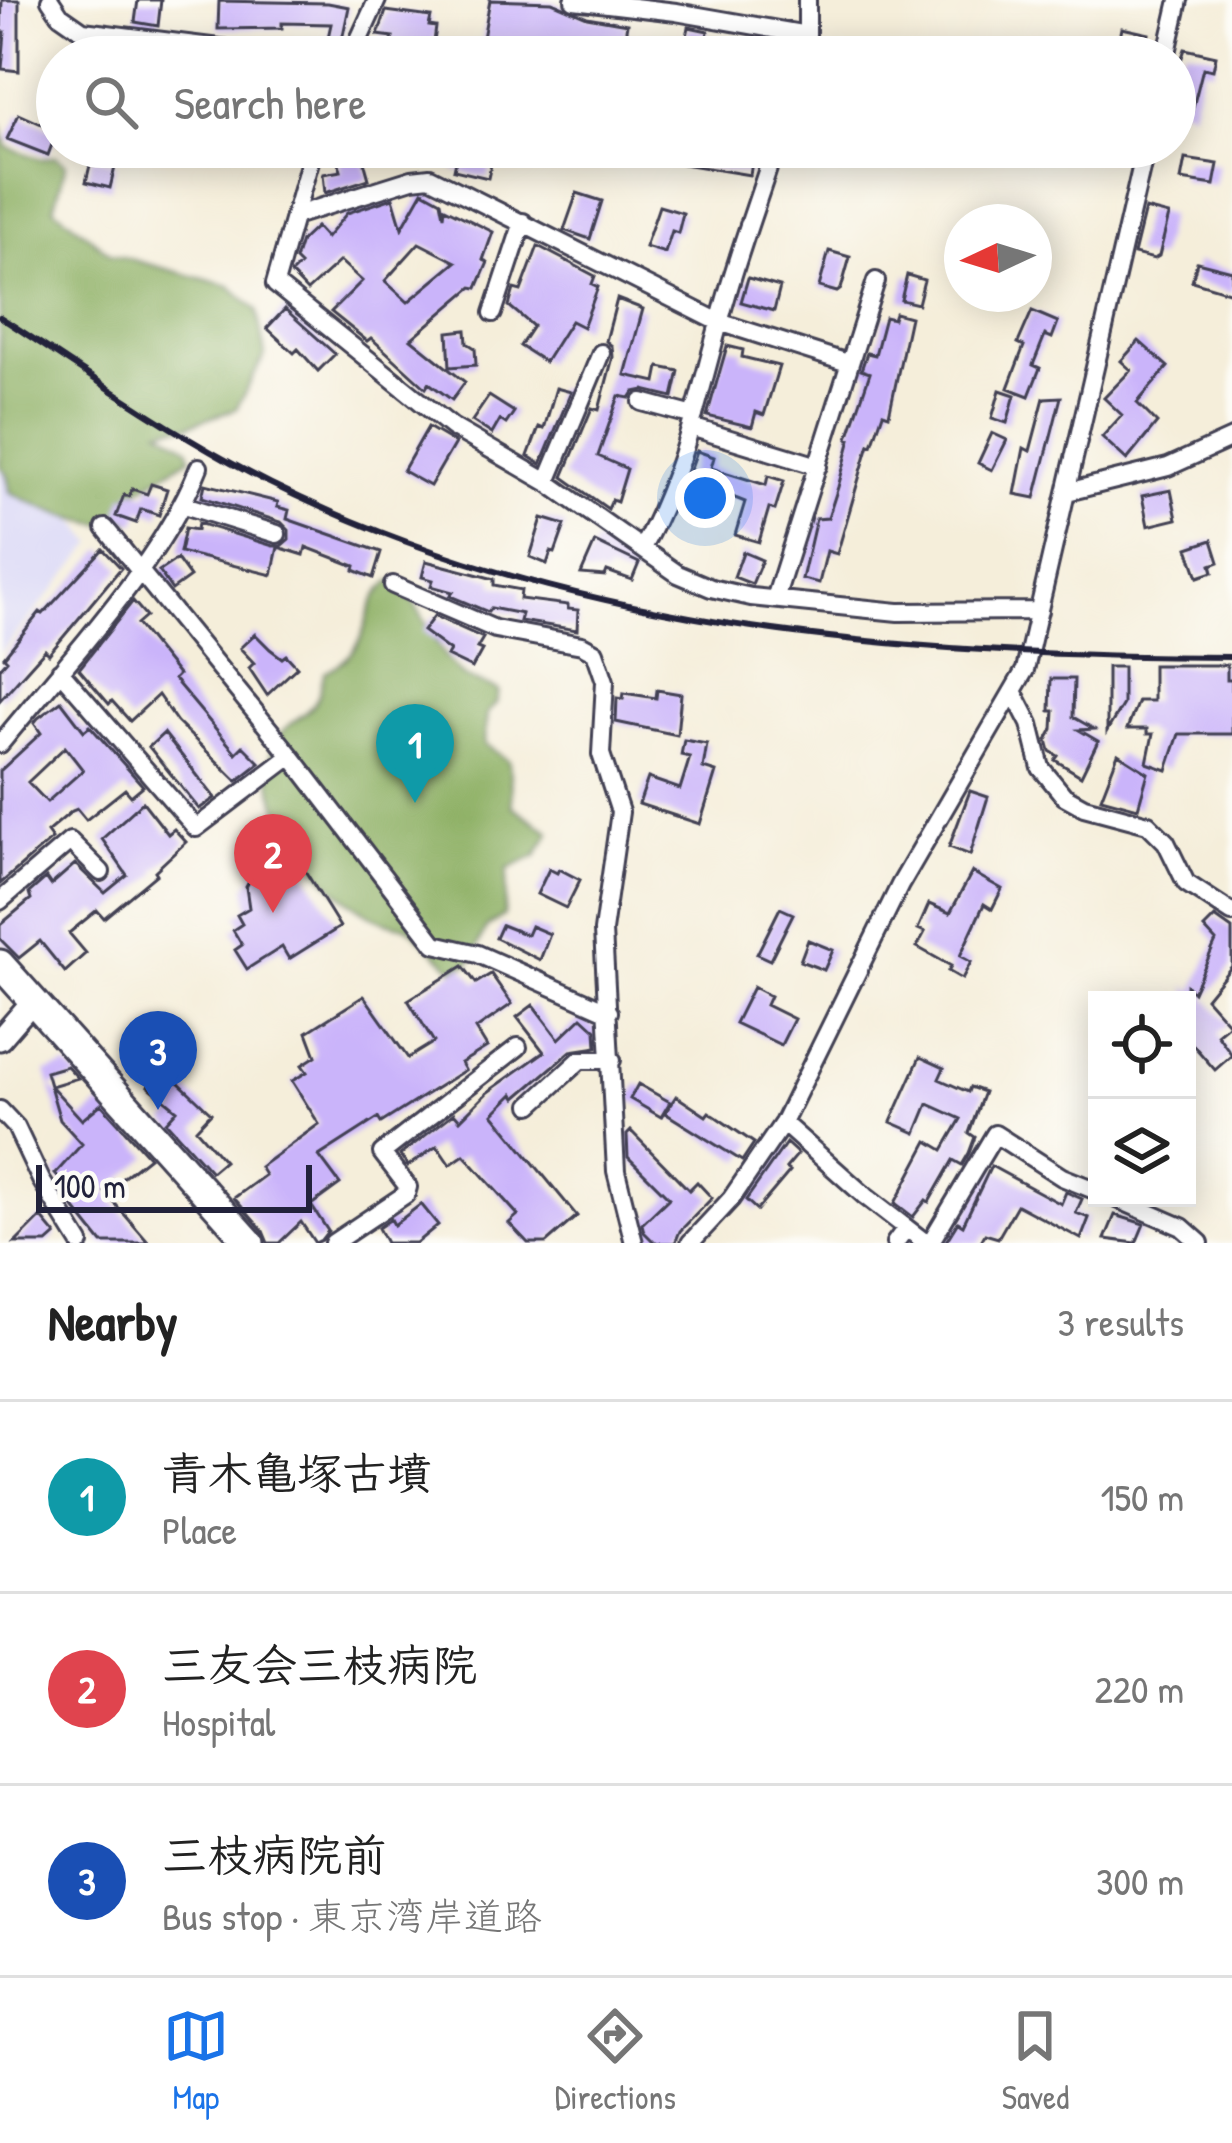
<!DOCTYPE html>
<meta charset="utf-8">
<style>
:root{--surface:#fff;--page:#f6f6f6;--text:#222;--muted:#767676;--line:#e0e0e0;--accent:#1a73e8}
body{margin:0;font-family:"Patrick Hand","Klee One",sans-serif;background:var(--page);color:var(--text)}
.controls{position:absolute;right:36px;bottom:36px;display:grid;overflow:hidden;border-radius:0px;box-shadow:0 6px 30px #0003}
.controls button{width:108px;height:108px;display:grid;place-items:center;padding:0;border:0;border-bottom:3px solid var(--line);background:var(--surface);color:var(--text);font:60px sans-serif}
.compass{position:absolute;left:944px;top:204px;width:108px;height:108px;border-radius:50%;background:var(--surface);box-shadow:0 6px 30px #0003;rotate:266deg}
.scale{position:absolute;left:36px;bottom:30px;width:276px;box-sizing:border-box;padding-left:12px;border:6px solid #22223b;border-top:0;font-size:33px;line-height:42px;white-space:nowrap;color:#22223b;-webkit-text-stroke:9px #fdfcf7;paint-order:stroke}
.you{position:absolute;left:705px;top:498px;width:42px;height:42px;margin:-30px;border:9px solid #fff;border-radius:50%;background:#1a73e8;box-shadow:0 0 0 18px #1a73e833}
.badge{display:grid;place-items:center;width:78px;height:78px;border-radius:50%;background:var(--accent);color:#fff;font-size:39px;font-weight:700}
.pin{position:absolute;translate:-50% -99px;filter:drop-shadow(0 3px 6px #0008)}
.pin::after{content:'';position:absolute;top:63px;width:42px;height:36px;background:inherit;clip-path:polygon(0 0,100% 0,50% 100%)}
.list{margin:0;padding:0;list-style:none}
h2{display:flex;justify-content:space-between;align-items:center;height:156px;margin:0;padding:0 48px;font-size:51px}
h2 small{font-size:39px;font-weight:400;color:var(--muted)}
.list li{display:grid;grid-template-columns:78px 1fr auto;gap:36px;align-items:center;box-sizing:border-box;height:192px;padding:0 48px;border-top:3px solid var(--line)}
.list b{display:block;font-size:45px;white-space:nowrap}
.list p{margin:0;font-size:39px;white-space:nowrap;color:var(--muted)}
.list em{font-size:39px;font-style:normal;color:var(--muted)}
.icon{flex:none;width:66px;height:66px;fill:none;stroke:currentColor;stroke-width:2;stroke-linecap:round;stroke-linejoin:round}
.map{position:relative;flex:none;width:1232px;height:1243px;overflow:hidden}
.search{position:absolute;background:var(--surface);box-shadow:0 6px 30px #0003;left:36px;right:36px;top:36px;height:132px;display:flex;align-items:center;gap:30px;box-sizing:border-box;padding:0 42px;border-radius:66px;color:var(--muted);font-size:45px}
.sheet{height:732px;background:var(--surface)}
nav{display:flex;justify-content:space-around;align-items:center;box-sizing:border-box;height:168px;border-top:3px solid var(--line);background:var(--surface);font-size:33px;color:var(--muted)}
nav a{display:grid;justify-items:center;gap:6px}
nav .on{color:var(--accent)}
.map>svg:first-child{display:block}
.built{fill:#d9d7f7}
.forest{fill:#8fb166;stroke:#586a50;stroke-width:3}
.building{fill:#cab4fa;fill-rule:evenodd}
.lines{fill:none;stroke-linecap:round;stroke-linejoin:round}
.minor-casing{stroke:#424153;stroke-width:22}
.tertiary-casing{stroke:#424153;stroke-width:27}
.trunk-casing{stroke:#424153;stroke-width:33}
.minor{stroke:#fff;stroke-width:16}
.tertiary{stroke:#fff;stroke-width:21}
.trunk{stroke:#fff;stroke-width:27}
.rail{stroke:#22223b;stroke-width:6}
</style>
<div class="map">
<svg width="1232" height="1243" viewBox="0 0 1232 1243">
<rect width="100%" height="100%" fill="#fdfcf7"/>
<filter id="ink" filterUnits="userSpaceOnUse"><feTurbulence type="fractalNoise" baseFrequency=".00833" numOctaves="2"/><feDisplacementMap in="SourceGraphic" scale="24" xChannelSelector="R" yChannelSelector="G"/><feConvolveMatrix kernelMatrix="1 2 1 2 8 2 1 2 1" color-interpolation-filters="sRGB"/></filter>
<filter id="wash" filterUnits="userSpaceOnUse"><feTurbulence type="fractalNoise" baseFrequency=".004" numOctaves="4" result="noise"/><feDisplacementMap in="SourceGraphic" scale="48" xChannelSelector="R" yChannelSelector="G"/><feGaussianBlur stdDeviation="2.7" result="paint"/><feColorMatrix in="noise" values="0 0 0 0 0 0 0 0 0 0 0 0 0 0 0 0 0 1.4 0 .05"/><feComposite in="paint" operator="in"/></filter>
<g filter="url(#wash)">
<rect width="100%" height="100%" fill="#f5eeda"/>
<!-- built -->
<path class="built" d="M0 431 94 543 0 653Z"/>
<!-- forest -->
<path class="forest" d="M0 123 7 147 42 159 56 156 66 164 54 208 111 254 230 286 257 310 265 355 236 409 189 425 160 429 188 447 191 457 125 498 131 517 126 526C85 526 47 511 10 492L7 475 0 466Z
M391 581C427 604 430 649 462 675 471 682 488 685 499 691L496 704 487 713 484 744 509 761 512 806 550 832 536 856 508 869 504 915 486 928 470 963 453 969 407 926C344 924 251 810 273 747 280 724 307 718 317 699 321 692 321 681 325 672 381 645 353 611 391 581Z"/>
<g id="blocks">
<!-- building -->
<path class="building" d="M2 0H19V71L2 69 5 32H1Z
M138 0H161L158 26 135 22Z
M490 0 552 2 587 17 627 24 625 36 653 42 685 45 689 27 708 31 707 38 716 40 715 44 746 49V57H528L481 49Z
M219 1 328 3 349 7 339 54 325 51 331 24 282 23V28L218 29Z
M386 11 431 17 429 26 436 27 432 57H387L393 37 378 35Z
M1122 28 1149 34 1145 57H1116Z
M1185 49 1216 56 1213 70 1203 68 1192 111 1175 106V77Z
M19 114 57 131 48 155 7 139Z
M335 147H360L369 179 325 193 323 174 341 171Z
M459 147H495L488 178 454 170Z
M541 147H570L565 167 538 161Z
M582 147H630L625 164 581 150Z
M674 147H754L750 175 671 162Z
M92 157 116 163 110 188 86 182Z
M1185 159 1218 164 1214 185 1181 180Z
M423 191 441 201 444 216 445 208 493 232 483 260 488 262 477 288 472 287 411 339 465 382 452 400 429 383 426 388 371 338 367 341 331 312 362 281 340 261 307 291 291 274 300 265 295 260 301 241 316 227 326 238 347 213 393 198 402 228ZM419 243 456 262 408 302 385 281Z
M577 193 602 201 590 239 564 230Z
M659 206 683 213 678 233 672 231 665 253 645 247Z
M1145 209 1169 215 1159 256 1154 259 1134 254Z
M538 246 595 276 592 284 598 287 583 327 571 321 545 362 520 346 533 326 509 306 514 289 521 291Z
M829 251 850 257 841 289 837 292 819 287Z
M1197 262 1232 271V293L1192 281Z
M907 275 924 280 918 304 901 300Z
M748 278 780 287 774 311 741 302Z
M617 299 643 309 625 375 656 382 659 367 679 371 673 397 644 390 634 392 630 398 619 396 598 456 627 469 617 502 612 500 608 509 563 477 592 408 599 410 613 357 612 346 606 341Z
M285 309 335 354 318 371 298 349 294 353 267 328Z
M1032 311 1058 322 1052 338 1045 335 1033 365 1040 368 1029 396 1008 388 1024 346 1018 343Z
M895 313 910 317 889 415 883 413 872 445 869 444 837 554 827 551 819 583 802 579 816 519 828 518 838 487 851 439 848 438 870 373 861 370 867 353 875 355 885 317 893 319Z
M466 330 467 343 475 348 476 365 450 367 448 332Z
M1139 341 1168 367 1137 403 1157 423 1127 460 1102 437 1122 415 1104 398 1131 370 1121 361Z
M727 346 743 350 742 357 779 366 764 415 756 412 752 427 707 416Z
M556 388 571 392 541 464 528 456 539 427 544 429Z
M1000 390 1015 395 1007 423 992 418Z
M489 396 514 412 506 424 500 420 492 434 472 421Z
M1061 397 1035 498 1015 494 1024 448 1030 451 1044 398Z
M428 427 455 443 430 486 403 471Z
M992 433 1007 440 992 470 978 463Z
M697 451 714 457 711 468 766 485 768 476 784 481 775 510 769 508 759 542 735 535 745 502 687 479Z
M151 484 167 489 159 515 141 509 136 523 116 516 124 495 129 497 132 489 147 494Z
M205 484 278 502 277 507 289 510 287 519 381 552 373 578 354 570 355 566 306 547 304 555 278 547 272 575 180 552 185 528 197 530 198 523 273 546H281L289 539V530L281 522 202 497Z
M1171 490 1177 519 1148 526 1142 496Z
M542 518 565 525 555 553 551 552 547 564 530 557Z
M1212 540 1219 562 1211 565 1213 572 1198 577 1188 548Z
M595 542 639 563 632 580 607 571 605 576 581 574Z
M103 549 121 568 49 654 45 650 0 700V668L7 660 4 657 40 612 43 614Z
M743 552 762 560 752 584 734 577Z
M177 559 190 577 172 590 159 571Z
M426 561 494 579V585L521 590 520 599 568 605V609L578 610 577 630 520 621 522 614 491 608 488 612 450 596 453 592 431 586 433 580 422 577Z
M133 601 146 616 137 624 178 675 174 679 236 753 243 746 260 763 237 781 177 722 158 695 130 721 112 701 109 704 79 669Z
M434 616 483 638 477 648 482 650 472 668 447 656 450 651 423 631Z
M255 634 270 649 282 658 286 655 297 667 267 695 249 668 254 663 240 648Z
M1153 665H1227V680H1232V734H1179L1167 770 1147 763 1153 734H1147V729H1127L1138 701H1153Z
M1107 667H1123V704L1107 731Z
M1051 679H1074L1073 717 1094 729 1079 730 1098 741 1081 776 1055 760 1058 756 1050 751 1047 740 1053 729 1054 711H1050Z
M657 690 681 694 677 735 616 722 617 698 623 699 624 693 656 698Z
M61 701 84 731 90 726 143 786 131 796 125 789 86 820 77 809 72 811 47 832 52 839 0 884V771L41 733 34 723 38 718ZM65 747 83 770 47 802 28 782Z
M164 733 215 798 199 809 149 747Z
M684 740 707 744 703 768 716 772 700 824 639 804 648 778 680 789 690 757 681 755Z
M1118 754 1148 773 1138 808 1101 798Z
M970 791 988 797 970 855 949 847Z
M143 802 168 834 174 829 186 842 155 871 157 874 104 918 97 910 69 933 86 953 65 972 40 941 19 958 0 939V925L31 899 29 893 46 878 51 885 75 864 105 893 127 875 102 839Z
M279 829 340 927 289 959 282 947 247 969 235 950 242 945 233 930 242 924 237 915 249 908 246 887 255 871 249 861 264 852 258 842Z
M549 869 557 873 559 869 580 880 566 908 537 894Z
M972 872 1002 889 992 909 984 904 960 956 971 962 962 979 948 971 951 966 917 947 925 932 918 929 929 904 950 913Z
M780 908 793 914 770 960 757 954Z
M1215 917 1232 929V966L1206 998 1229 1024 1217 1034 1232 1055 1215 1070 1187 1038V986L1193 992 1216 941 1204 928Z
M502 925 527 935 531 926 550 934 540 960 496 938Z
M808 940 833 950 824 970 800 961Z
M463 966 476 983 491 974 512 1004 476 1029 487 1047 461 1063 465 1070 381 1123 378 1118 319 1156 340 1184 311 1205 328 1231 321 1240 315 1243 301 1222 279 1243H268L263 1231 234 1198 265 1175 260 1167 319 1124 292 1081 307 1072 302 1065 316 1056 307 1032 364 996 408 1058 434 1042 408 1000Z
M753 987 770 996 766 1005 794 1019 781 1045 735 1023Z
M533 1005 559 1039 582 1017 596 1030 597 1047 571 1051 516 1098 513 1094 493 1114 577 1216 546 1243H528L509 1223 518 1215 464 1155 450 1165 437 1146 408 1166 400 1155 454 1113 460 1120 488 1092 544 1052 517 1017Z
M920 1057 944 1068 939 1079 968 1092 970 1087 984 1092 969 1133 975 1137 969 1153 962 1165 953 1160 929 1202 926 1200 913 1217 895 1203 928 1141 943 1150 961 1119 928 1104 916 1133 891 1122Z
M166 1064 180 1075 176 1080 211 1113 196 1129 224 1161 211 1172 166 1122 177 1110 148 1086Z
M67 1066 78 1078 51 1086 82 1120 101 1104 149 1157 105 1192 149 1243H102L71 1204 77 1198 55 1174 82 1144 60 1120 46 1072Z
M638 1084 670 1102 661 1117 630 1099Z
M676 1096 706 1116 709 1112 754 1143 742 1161 665 1113Z
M631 1131 689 1190 697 1182 712 1198 680 1231 675 1243H655L644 1232 642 1224 669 1198 628 1157 627 1135Z
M786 1143 798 1154 786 1168 790 1171 757 1210 746 1200Z
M991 1166 1061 1204 1066 1192 1082 1199 1076 1213 1089 1218 1081 1239 1017 1205 998 1238 985 1234 980 1243H945L958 1222 963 1225Z
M421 1204 438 1225 416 1243H386L378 1228 391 1219 394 1225Z
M1115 1215 1144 1224 1136 1243 1105 1239Z
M41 1217 56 1235 47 1243H15Z"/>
</g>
</g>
<g filter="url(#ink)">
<use href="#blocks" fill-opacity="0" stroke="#424153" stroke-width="3"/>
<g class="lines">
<defs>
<path id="minor" d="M50 0 60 15 83 31 292 57
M574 0 676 12 807 35V0
M351 57 377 0
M1166 57 1179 0
M314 147 275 284 452 427 547 482 678 574 711 588 751 597 898 612 1039 611
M294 216 412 179 430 177 719 322 848 363
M493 313 523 222
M642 402 694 416
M691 427 818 466
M547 482 601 353
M1067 492 1168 467 1232 438
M184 505 277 534
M105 528 291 756 435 944 478 954 609 1012
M643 546C683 475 699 394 721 316 736 259 757 204 775 147
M393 585 495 629 582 645 595 652 605 681 601 754 620 812 603 931 616 1171 634 1243
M775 599 876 281
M60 671 196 828 291 756
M1014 693 1030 724 1041 768 1064 796 1084 807 1148 824 1166 842 1186 883 1232 913
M0 744C66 662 161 564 199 467
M0 901 70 841 101 872
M531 1105 580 1060H612
M0 1110 16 1127 41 1180 80 1243
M783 1123 865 1196 926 1243
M1115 1198 1182 1227 1200 1243
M333 1243 406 1194 408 1187 382 1153 518 1047
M690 1243 731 1199 783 1123 900 885 1025 670 1146 147
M895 1243 906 1228
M930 1243 995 1134 1062 1177 1097 1191"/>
<path id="tertiary" d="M0 1039 32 1002"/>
<path id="trunk" d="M0 964 250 1243"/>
</defs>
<!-- minor casing -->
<use href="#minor" class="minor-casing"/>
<!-- tertiary casing -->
<use href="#tertiary" class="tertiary-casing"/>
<!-- trunk casing -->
<use href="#trunk" class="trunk-casing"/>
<!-- minor -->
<use href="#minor" class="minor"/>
<!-- tertiary -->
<use href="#tertiary" class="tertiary"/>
<!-- trunk -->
<use href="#trunk" class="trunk"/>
<!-- rail -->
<path class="rail" d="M0 317C76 366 151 419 231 463 537 629 891 656 1232 657"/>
</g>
</g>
</svg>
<div class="controls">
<button><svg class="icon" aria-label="locate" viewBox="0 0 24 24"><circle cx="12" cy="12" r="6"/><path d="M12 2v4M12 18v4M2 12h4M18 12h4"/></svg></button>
<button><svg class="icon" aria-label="layers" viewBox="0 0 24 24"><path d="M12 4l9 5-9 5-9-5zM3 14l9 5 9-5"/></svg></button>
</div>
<svg class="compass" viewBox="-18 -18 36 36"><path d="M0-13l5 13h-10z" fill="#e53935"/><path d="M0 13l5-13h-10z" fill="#767676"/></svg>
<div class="scale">100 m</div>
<div class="you"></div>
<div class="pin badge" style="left:415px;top:803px;background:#0f9aa8">1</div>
<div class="pin badge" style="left:273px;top:913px;background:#e0444e">2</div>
<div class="pin badge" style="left:158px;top:1110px;background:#1a4fb4">3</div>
<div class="search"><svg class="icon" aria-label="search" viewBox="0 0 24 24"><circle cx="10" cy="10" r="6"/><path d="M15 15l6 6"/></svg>Search here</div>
</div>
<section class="sheet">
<h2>Nearby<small>3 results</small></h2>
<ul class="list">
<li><span class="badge" style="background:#0f9aa8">1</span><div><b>青木亀塚古墳</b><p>Place</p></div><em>150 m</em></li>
<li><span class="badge" style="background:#e0444e">2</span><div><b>三友会三枝病院</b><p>Hospital</p></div><em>220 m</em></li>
<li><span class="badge" style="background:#1a4fb4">3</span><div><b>三枝病院前</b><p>Bus stop · 東京湾岸道路</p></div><em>300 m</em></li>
</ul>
</section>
<nav>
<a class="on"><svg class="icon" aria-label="map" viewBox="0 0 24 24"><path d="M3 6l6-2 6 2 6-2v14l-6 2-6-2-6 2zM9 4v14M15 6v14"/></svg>Map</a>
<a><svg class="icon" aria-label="directions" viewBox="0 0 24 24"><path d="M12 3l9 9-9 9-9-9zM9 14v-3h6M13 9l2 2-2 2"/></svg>Directions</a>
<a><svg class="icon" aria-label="saved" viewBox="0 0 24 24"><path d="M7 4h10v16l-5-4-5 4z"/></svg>Saved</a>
</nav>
